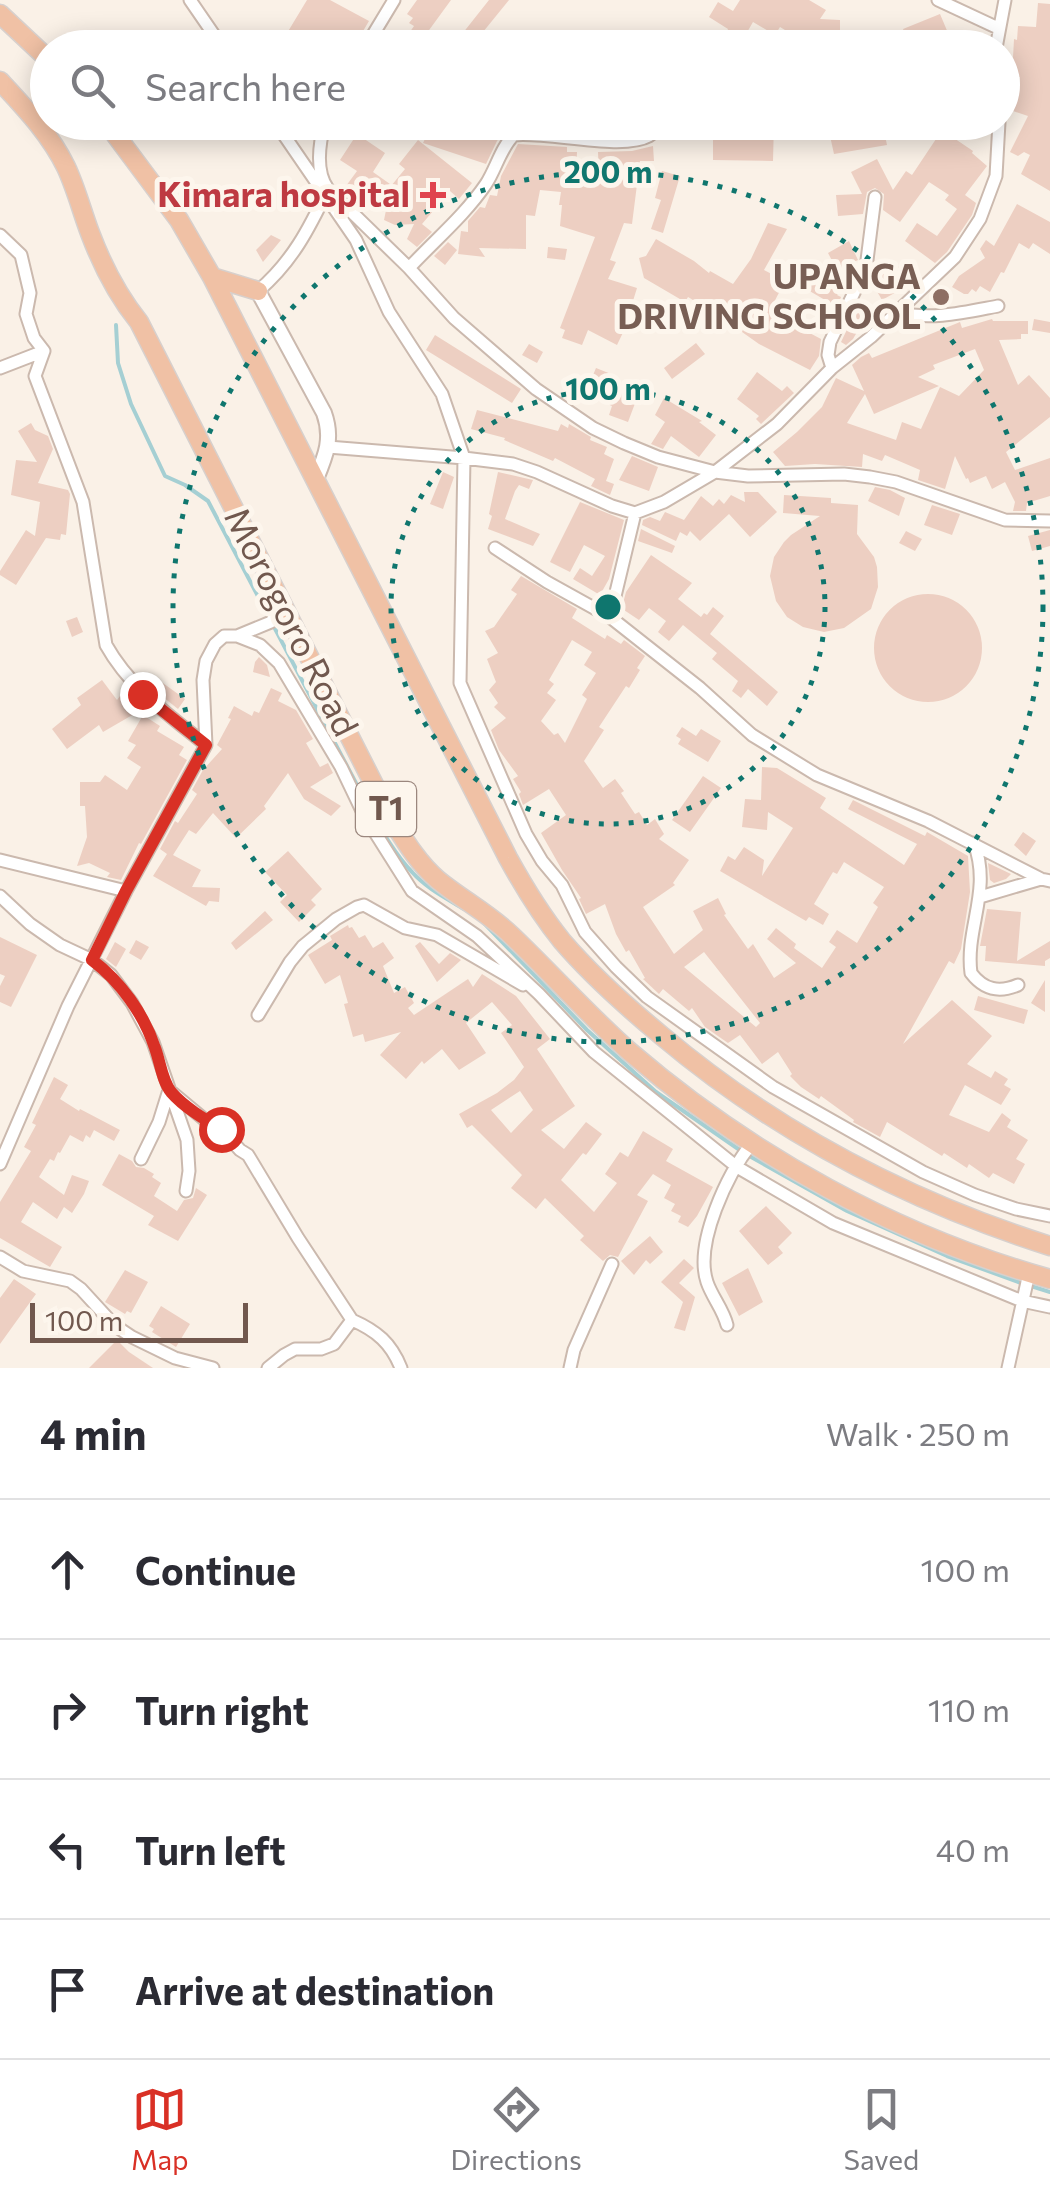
<!DOCTYPE html>
<meta charset="utf-8">
<style>
:root{--surface:#fff;--page:#f2f2f3;--text:#2b2b33;--muted:#7c7c81;--line:#e1e1e2;--accent:#d93025}
body{margin:0;font-family:Commissioner,sans-serif;background:var(--page);color:var(--text)}
.scale{position:absolute;left:30px;bottom:25px;width:218px;box-sizing:border-box;padding-left:10px;border:5px solid #71584e;border-top:0;font-size:28px;line-height:35px;white-space:nowrap;color:#71584e;-webkit-text-stroke:8px #fdf6ed;paint-order:stroke}
.stop{position:absolute;width:30px;height:30px;margin:-22px;border:8px solid #d93025;border-radius:50%;background:#fff}
.stop.end{background:#d93025;border-color:#fff;box-shadow:0 2px 10px #0008}
.list{margin:0;padding:0;list-style:none}
h2{display:flex;justify-content:space-between;align-items:center;height:130px;margin:0;padding:0 40px;font-size:42px}
h2 small{font-size:32px;font-weight:400;color:var(--muted)}
.list li{display:grid;grid-template-columns:65px 1fr auto;gap:30px;align-items:center;box-sizing:border-box;height:140px;padding:0 40px;border-top:2px solid var(--line)}
.list b{display:block;font-size:38px;white-space:nowrap}
.list em{font-size:32px;font-style:normal;color:var(--muted)}
.icon{flex:none;width:55px;height:55px;fill:none;stroke:currentColor;stroke-width:2;stroke-linecap:round;stroke-linejoin:round}
.map{position:relative;flex:none;width:1050px;height:1368px;overflow:hidden}
.search{position:absolute;background:var(--surface);box-shadow:0 5px 25px #0003;left:30px;right:30px;top:30px;height:110px;display:flex;align-items:center;gap:25px;box-sizing:border-box;padding:0 35px;border-radius:55px;color:var(--muted);font-size:38px}
.sheet{height:690px;background:var(--surface)}
nav{display:flex;justify-content:space-around;align-items:center;box-sizing:border-box;height:140px;border-top:2px solid var(--line);background:var(--surface);font-size:28px;color:var(--muted)}
nav a{display:grid;justify-items:center;gap:5px}
nav .on{color:var(--accent)}
.map>svg:first-child{display:block}
.lines{fill:none;stroke-linecap:round;stroke-linejoin:round}
.stream{stroke:#a5cfd3;stroke-width:4}
.building{fill:#edcfc2;fill-rule:evenodd}
.minor-casing{stroke:#cbb9ae;stroke-width:15}
.tertiary-casing{stroke:#cbb9ae;stroke-width:18}
.trunk-casing{stroke:#d7d0cd;stroke-width:21}
.minor{stroke:#fff;stroke-width:11}
.tertiary{stroke:#fff;stroke-width:14}
.trunk{stroke:#f0c1a5;stroke-width:18}
.route{stroke:#d93025;stroke-width:12}
.ring{fill:none;stroke:#0f766e;stroke-width:5;stroke-dasharray:5 10}
.health-dot{fill:#e0444e;stroke:#fdf6ed;stroke-width:4}
.education-dot{fill:#8d6e63;stroke:#fdf6ed;stroke-width:4}
.labels{text-anchor:middle;stroke-width:10;stroke-linejoin:round;paint-order:stroke}
.shield{fill:#fdf6ed;stroke:#9b877e;stroke-width:2.5}
.shield-label{font-size:32px;font-weight:bold;fill:#71584e}
.health-label{font-size:35px;font-weight:bold;fill:#be3a42;stroke:#fdf6ed;text-anchor:end}
.education-label{font-size:35px;font-weight:bold;fill:#785e54;stroke:#fdf6ed;text-anchor:end}
.street-label{font-size:35px;fill:#71584e;stroke:#fdf6ed}
.centre{fill:#0f766e;stroke:#fdf6ed;stroke-width:5}
.ring-label{font-size:30px;text-anchor:middle;font-weight:bold;fill:#0f766e;stroke:#fdf6ed;stroke-width:10;stroke-linejoin:round;paint-order:stroke}
</style>
<div class="map">
<svg width="1050" height="1368" viewBox="0 0 1050 1368">
<rect width="100%" height="100%" fill="#faf1e7"/>
<g class="lines">
<!-- stream -->
<path class="stream" d="M116 325 118 363 131 404 165 476 185 485 208 501 368 806C381 829 394 853 412 872 426 888 446 898 464 909
M484 923 587 1030 656 1092 744 1153 847 1211 947 1256 1021 1283
M1031 1286 1050 1292"/>
</g>
<!-- building -->
<path class="building" d="M307 0H330L369 21 353 48H278Z
M417 0H451L416 48H399L414 26 409 23 413 18 407 14Z
M489 0H509L470 48H451Z
M740 0H809L826 10 820 19 840 20V31L859 32 858 48H815L780 27 775 35 753 22 742 41 727 32 728 29 709 17 718 2 733 11Z
M1038 3 1050 4V191L1021 174 1030 155 1024 152 1018 156 1010 152 1028 116 1013 111 1019 93 1020 77 1012 76 1014 39 1017 40 1018 26 1036 27Z
M940 14 951 40 933 48H910L903 29Z
M433 122H521L535 126H514L508 128 497 141 486 164 423 143Z
M713 122H774L773 161 713 160Z
M883 126 887 145 834 154 830 136Z
M942 130 973 151 972 153 987 166 965 195 976 203 972 215 947 252 935 263 905 241 917 223 937 236 957 209 945 200 949 195 929 182 900 222 883 210 884 194 875 188 867 192 863 214 838 216 836 195 862 194 851 172 877 159 893 190 906 171 912 175Z
M357 134 385 153 373 172 390 184 373 205 346 186 357 171 340 160Z
M418 140 472 183 459 199 450 191 422 224 432 232 417 247 407 239 414 224 395 225 384 220 391 186 405 169 399 164Z
M518 144 567 147V152H577L576 176 599 178 598 152 632 151 653 146 654 161H640L632 224 624 223 610 260 616 262 608 279 637 288 628 317 630 318 617 345 588 330 582 345 562 338 565 330 560 328 595 237 560 226 562 205H559L561 192 540 190 535 216 526 215V249L479 248 485 257 458 254 461 231 468 232V221L480 207 485 208 490 195 497 196 501 176Z
M662 171 680 176 663 233 651 229 661 200 655 198Z
M1017 204 1050 222V254L1033 243 1029 249 1019 243 1004 273 1001 272 990 292 980 286 976 292 972 289 968 294H964L952 287 959 276 985 258 980 249 986 240 994 246Z
M768 223 787 229 764 270 785 281 770 310 803 333 804 330 821 339 819 356 810 370 759 344 718 315 688 297 685 302 644 278 639 258 646 256 656 239 694 261 709 273 710 271 733 284 751 259Z
M271 235 281 240 263 262 256 250Z
M849 241 858 260 837 270 828 253Z
M448 242 457 250 445 265 434 256Z
M548 247 567 249 565 260 547 258Z
M797 264 840 291 837 295 841 297 837 307 789 279Z
M898 266 909 285 882 300 871 281Z
M858 307 868 313 853 339 846 345 841 342Z
M992 319 993 321H1028V334H1021V339L999 340 1018 385 1029 375 1050 398V417L1006 452 1015 470 1050 458V496L1027 503 1026 511H1013L1015 502 1005 482 992 489 986 476 970 483 968 478 966 479 955 456 945 489 918 480 920 470 885 455 882 461 863 454 862 467 815 464 785 466 773 452 797 432 822 407 836 378 864 391 852 365 861 357 869 353 872 358 960 322 962 328ZM975 349 984 370 959 396 940 387 921 429 902 422 896 440 847 423 865 394 874 414 939 386 918 377 935 369 933 365Z
M1034 319 1050 322V333L1032 330Z
M435 335 521 389 512 403 426 350Z
M696 343 705 354 672 379 664 368Z
M529 344 543 352 537 363 522 355Z
M596 368 611 374 606 386 637 398 628 422 609 415 612 406 585 394Z
M757 372 782 391 787 386 794 393 761 424 756 419 759 416 737 399Z
M664 398 702 421 699 422 716 435 699 457 671 436 663 449 651 444 665 422 655 415Z
M477 410 558 431 561 424 568 428 569 424 591 437 590 440 607 447 604 454 614 459 606 481 614 484 610 495 591 486 595 479 555 458 553 461 504 440 505 438 471 429Z
M31 423 35 430 48 436 53 449 38 483 68 490 70 494 66 535 61 534 60 540 46 538 16 585 0 575V571L26 530 35 536 40 502 11 495 16 460 37 462 18 431Z
M632 456 658 467 649 491 619 480Z
M443 472 454 477 443 509 430 504Z
M498 472 533 480 529 489 519 485 515 491 505 519 540 534 533 546 488 529 492 516 489 514Z
M875 487 890 490 905 498 899 516 868 501Z
M744 492H758L777 512 750 537 729 514 700 541 690 531 687 536 680 532 676 541 642 525 643 520 650 517 660 521 665 512 684 520 701 496 713 506 719 499 724 504 731 495 745 502Z
M784 495 831 498V503L858 505 857 534 874 557 877 567 878 587 871 609 844 628 824 632 803 627 787 617 776 601 770 576 774 557 784 542 791 535 820 516 783 513Z
M580 502 624 520 609 579 600 595 573 579 580 568 592 576 605 556 584 545 570 572 550 562Z
M932 505 960 514 952 535 924 525Z
M641 529 675 546 672 553 638 541Z
M1050 530V546L1032 551 1028 536Z
M906 531 922 539 915 551 899 543Z
M651 555 692 583 678 599 701 617 704 613 707 615 713 607 724 616 710 634 778 692 767 706 748 689 741 698 732 691 738 681 712 659 717 653 683 625 669 641 658 632 666 621 649 608 639 620 624 610 622 607 626 592Z
M521 576 577 609 572 618 605 639 607 635 621 644 624 640 645 656 637 668 640 670 629 688 626 686 599 727 604 730 584 761 603 788 615 779 624 791 621 793 635 814 639 812 647 825 655 819 664 834 659 839 689 860 673 883 675 885 643 907 674 954 703 930 693 911 718 898 726 914 724 915 748 949 753 944 774 978 796 963 767 939 776 928 796 944 794 948 822 968 836 947 829 942 837 930 857 943 878 907 873 903 884 887 844 862 837 874 833 872 814 904 829 914 823 925 809 917 806 921 720 871 728 856 735 860 744 847 764 860 762 876 793 828 768 812 767 830 742 827 745 799 761 800 762 767 777 768 826 798 820 808 904 865 917 844 848 809 853 800 925 836 927 832 968 856 970 892 961 949 954 964 949 961 903 1044 952 1000 992 1036 967 1064 991 1078 995 1071 1008 1079 1004 1085 1011 1089 1001 1105 965 1085 949 1115 989 1132 1002 1113 1011 1120 1007 1127 1028 1140 1016 1159 1025 1164 1014 1184 993 1173 989 1178 969 1164 967 1168 944 1153 942 1156 887 1122 880 1137 853 1122 854 1120 821 1096 819 1099 801 1087 790 1076 792 1074 778 1052 762 1064 740 1035 728 1043 705 1027 692 1008 689 1011 663 989 659 994 643 979 645 978 629 950 626 952 616 934 605 904 586 914 579 899 581 898 562 870 541 833 566 815 549 789 523 805 519 794 521 792 513 779 518 776 499 750 491 730 506 718 494 707 498 703 489 690 496 682 487 659 498 653 485 631 494 627 517 594 511 590ZM572 640 592 652 584 665 596 673 582 695 587 699 565 743 558 733 554 735 541 721 556 700 547 693 554 684 549 680ZM704 952 760 1023 756 1027 684 967Z
M874 648a54 54 0 1 1 108 0a54 54 0 1 1-108 0Z
M77 617 83 632 72 637 66 621Z
M259 657 267 665 270 677 253 672 255 662Z
M102 680 117 700 126 688 134 696 130 702 141 710 103 732 99 725 67 749 52 729 81 705 77 698Z
M160 681 185 699 178 709 153 689Z
M271 688 282 693 278 701 296 710 313 739 306 743 320 767 328 763 333 773 310 787 341 806 331 816 304 799 288 773 264 806 266 809 236 838 213 813 196 834 189 830 173 855 201 870 192 887 220 888 219 902 209 901 206 906 153 876 167 854 160 849 175 821 178 823 197 794 192 790 203 770 222 749 217 745 231 719 228 718 234 706 252 716 254 711 259 713Z
M143 715 160 726 157 731 184 747 179 755 187 760 141 844 139 843 121 880 107 877 110 873 89 863 77 866 87 837 85 806H80V782H100L105 775 127 790 141 767 127 758 136 745 128 741Z
M682 727 696 736 701 729 721 741 708 762 678 744 681 739 676 736Z
M703 776 721 788 690 832 672 820Z
M1023 832 1036 841 1026 856 1014 845Z
M288 851 322 889 311 900 316 905 299 922 280 902 287 895 265 872Z
M988 863 1011 874 1006 879 994 883 990 880Z
M987 909 1021 912 1017 961 1050 941V958L1045 961V966L985 961 986 946H980Z
M265 911 273 920 236 950 231 943Z
M348 925 349 928 352 927 359 938 365 935 373 948 383 942 394 958 383 966 394 993 405 987 414 1003 408 1008 414 1015 468 979 473 987 482 974 516 996 550 1039 537 1049 575 1106 541 1130 564 1149 586 1122 602 1134 586 1155 583 1153 561 1180 594 1212 617 1183 605 1174 620 1152 628 1157 643 1131 673 1149 666 1161 713 1187 697 1216 688 1227 678 1222 681 1216 671 1211 675 1204 664 1198 671 1185 653 1174 637 1195 648 1201 618 1257 610 1255 603 1261 580 1240 584 1236 545 1198 536 1209 511 1188 522 1175 472 1125 467 1128 459 1114 497 1093 514 1080 524 1067 501 1033 512 1025 492 1002 466 1023 486 1053 459 1070 442 1049 424 1064 422 1061 406 1079 380 1055 401 1032 365 1042 363 1034 353 1037 344 1004 348 1003 340 975 325 984 308 955 332 940 330 936ZM520 1091 533 1110 511 1133 491 1110Z
M0 937 37 955 11 1007 0 1002V986L5 976 0 974Z
M136 940 149 947 141 960 129 953Z
M115 942 126 949 116 967 106 959Z
M420 942 439 964 450 953 461 960 437 982 415 946Z
M1045 980V1012L1031 1003Z
M978 996 1028 1010 1024 1024 974 1010Z
M54 1077 68 1085 60 1099 79 1111 80 1109 120 1130 114 1141 94 1130 90 1138 86 1135 83 1142 70 1135 60 1153 58 1152 54 1161 50 1159 39 1177 64 1195 72 1175 89 1181 84 1194 72 1213 64 1207 57 1219 33 1202 21 1222 62 1247 50 1267 0 1238V1202L31 1151 24 1147 36 1125 32 1123Z
M119 1154 132 1161 136 1167 144 1168 154 1174 152 1177 161 1183 154 1196 177 1211 184 1200 193 1198 196 1188 207 1195 178 1241 148 1225 154 1216 102 1185Z
M766 1206 792 1233 778 1247 783 1253 768 1265 739 1231Z
M650 1236 663 1252 650 1264 646 1260 634 1275 621 1261Z
M684 1259 694 1268 679 1283 695 1297 685 1331 674 1328 683 1302 661 1282Z
M748 1268 763 1302 739 1316 722 1283Z
M125 1270 148 1282 131 1313 127 1311 125 1314 105 1302Z
M14 1279 36 1294 0 1344V1298Z
M161 1306 190 1324 176 1347 152 1332 154 1329 149 1326Z
M117 1340 129 1352 153 1368H89Z"/>
<g class="lines">
<defs>
<path id="minor" d="M190 0 223 48
M938 0 998 28
M365 48 394 0
M996 48 1005 0
M275 122 356 240 389 312 442 394 464 458 460 683 526 834 542 861 562 885 585 932 616 967 647 997 773 1087 923 1172 975 1195 1016 1209 1050 1216
M325 122C319 144 315 171 328 189L409 268 454 318 536 389 593 428 624 443 658 457 715 472 748 476 844 474 870 477 896 482 1005 520 1050 521
M0 235 21 255 30 293 26 314 34 338 44 351
M409 268C434 241 465 215 486 184 496 169 501 147 514 135 547 131 622 151 649 136 656 132 655 129 657 122
M258 291C292 262 309 229 328 189
M898 312C930 321 966 312 998 306
M44 351 35 376 83 502 106 645C130 688 169 715 206 745
M0 368 44 351
M832 368 828 355 830 342 866 268 875 197
M328 447 464 458 513 464 537 472 612 506 635 513 664 502 715 472 777 424 832 368 871 337 955 257 980 219 996 176 999 122
M495 548 547 582 610 617 700 688 752 735 817 775 928 821 1041 879 1050 881
M610 617 635 513
M237 636 260 645 279 663 341 767 364 815 412 891 477 936 539 994 594 1052 737 1167 833 1223 1022 1301 1050 1307
M974 843C992 891 965 928 971 973 984 990 999 993 1018 985
M0 860 126 891
M0 896 30 924 60 945 92 960 111 975 132 1003 153 1042 187 1140 189 1171 186 1191
M980 897 1041 879
M258 1015 290 962 303 946 336 919 357 907 364 905 405 928 437 935 523 985
M141 1159 159 1122 169 1090 205 1120 221 1129 240 1150 248 1155 298 1238 352 1320 334 1344 321 1349H295L284 1355 268 1368
M0 1164 68 1006 126 891 206 745 203 680 206 661 215 644 224 636H237L271 622 282 604
M0 1257 23 1271 70 1281 81 1289 114 1325 132 1337 175 1358 213 1368
M352 1320C377 1331 391 1343 401 1368
M727 1325C723 1309 712 1297 707 1282 694 1243 728 1173 752 1143
M570 1368 574 1350 612 1264
M1008 1368 1029 1273"/>
<path id="tertiary" d="M258 291 324 413C333 438 326 455 316 479"/>
<path id="trunk" d="M0 14 48 59
M0 81C25 108 50 134 66 167 76 188 82 212 90 233 102 265 118 296 139 322L392 820C405 841 418 863 438 880 461 899 488 913 511 935 551 973 588 1015 630 1052 751 1156 897 1236 1050 1279
M106 122 179 220 212 277 508 858C524 887 541 915 562 941 592 976 627 1007 662 1036 776 1132 908 1201 1050 1246
M212 277 258 291"/>
</defs>
<!-- minor casing -->
<use href="#minor" class="minor-casing"/>
<!-- tertiary casing -->
<use href="#tertiary" class="tertiary-casing"/>
<!-- trunk casing -->
<use href="#trunk" class="trunk-casing"/>
<!-- minor -->
<use href="#minor" class="minor"/>
<!-- tertiary -->
<use href="#tertiary" class="tertiary"/>
<!-- trunk -->
<use href="#trunk" class="trunk"/>
</g>
<g class="lines">
<!-- route -->
<path class="route" d="M142 694 206 745 126 891 92 960C120 981 144 1014 155 1048 160 1061 162 1081 171 1092 184 1107 204 1119 221 1129"/>
</g>
<!-- distance rings -->
<g class="ring">
<circle cx="608" cy="607" r="217"/>
<circle cx="608" cy="607" r="435"/>
</g>
<!-- markers -->
<path class="health-dot" d="M428 180h10v10h10v10h-10v10h-10v-10h-10v-10h10z"/>
<circle class="education-dot" cx="941" cy="297" r="10"/>
<g class="labels">
<!-- shield labels -->
<rect class="shield" x="356" y="782" width="60" height="54" rx="8"/>
<g class="shield-label">
<text x="386" y="820">T1</text>
</g>
<!-- health labels -->
<g class="health-label">
<text x="410" y="207">Kimara hospital</text>
</g>
<!-- education labels -->
<g class="education-label">
<text x="921" y="289">UPANGA<tspan x="921" dy="40">DRIVING SCHOOL</tspan></text>
</g>
<!-- street labels -->
<g class="street-label">
<text transform="translate(291 622) rotate(63)" y="12">Morogoro Road</text>
</g>
</g>
<circle cx="608" cy="607" r="15" class="centre"/>
<g class="ring-label">
<text x="608" y="183">200 m</text>
<text x="608" y="400">100 m</text>
</g>
</svg>
<div class="scale">100 m</div>
<div class="stop" style="left:221px;top:1129px"></div>
<div class="stop end" style="left:142px;top:694px"></div>
<div class="search"><svg class="icon" aria-label="search" viewBox="0 0 24 24"><circle cx="10" cy="10" r="6"/><path d="M15 15l6 6"/></svg>Search here</div>
</div>
<section class="sheet">
<h2>4 min<small>Walk · 250 m</small></h2>
<ul class="list">
<li><svg class="icon" aria-label="ahead" viewBox="0 0 24 24"><path d="M12 20V5M6 11l6-6 6 6"/></svg><div><b>Continue</b></div><em>100 m</em></li>
<li><svg class="icon" aria-label="right" viewBox="0 0 24 24"><path d="M7 20v-9h11M14 6l5 5-5 5"/></svg><div><b>Turn right</b></div><em>110 m</em></li>
<li><svg class="icon" aria-label="left" viewBox="0 0 24 24"><path d="M17 20v-9H6M10 6l-5 5 5 5"/></svg><div><b>Turn left</b></div><em>40 m</em></li>
<li><svg class="icon" aria-label="arrive" viewBox="0 0 24 24"><path d="M6 21V4h12l-3 4 3 4H6"/></svg><div><b>Arrive at destination</b></div></li>
</ul>
</section>
<nav>
<a class="on"><svg class="icon" aria-label="map" viewBox="0 0 24 24"><path d="M3 6l6-2 6 2 6-2v14l-6 2-6-2-6 2zM9 4v14M15 6v14"/></svg>Map</a>
<a><svg class="icon" aria-label="directions" viewBox="0 0 24 24"><path d="M12 3l9 9-9 9-9-9zM9 14v-3h6M13 9l2 2-2 2"/></svg>Directions</a>
<a><svg class="icon" aria-label="saved" viewBox="0 0 24 24"><path d="M7 4h10v16l-5-4-5 4z"/></svg>Saved</a>
</nav>
